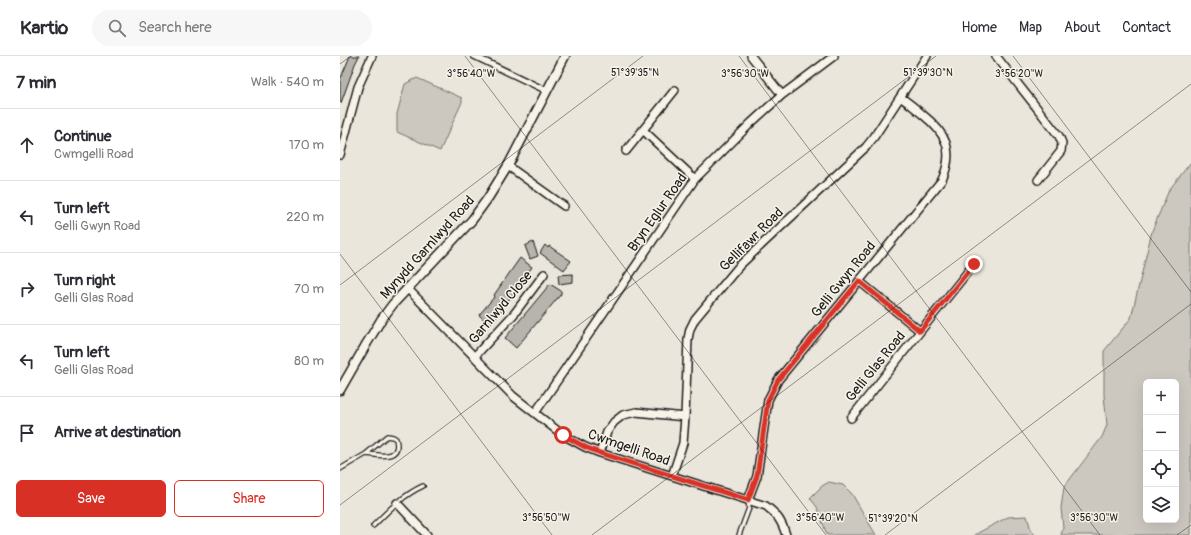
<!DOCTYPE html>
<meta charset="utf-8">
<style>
:root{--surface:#fff;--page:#f7f7f7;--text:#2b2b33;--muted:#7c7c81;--line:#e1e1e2;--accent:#d93025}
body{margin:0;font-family:Pangolin,sans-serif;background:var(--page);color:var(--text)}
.controls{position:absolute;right:12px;bottom:12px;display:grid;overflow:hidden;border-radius:6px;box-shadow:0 4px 16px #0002}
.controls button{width:36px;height:36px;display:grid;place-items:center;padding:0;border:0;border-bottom:1px solid var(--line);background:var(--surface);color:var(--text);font:20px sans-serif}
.stop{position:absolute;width:12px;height:12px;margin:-9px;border:3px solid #d93025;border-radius:50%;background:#fff}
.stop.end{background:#d93025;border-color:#fff;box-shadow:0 1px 4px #0008}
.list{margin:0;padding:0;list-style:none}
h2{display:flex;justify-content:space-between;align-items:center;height:52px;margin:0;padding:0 16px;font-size:17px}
h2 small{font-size:13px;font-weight:400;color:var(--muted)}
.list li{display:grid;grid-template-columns:26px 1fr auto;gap:12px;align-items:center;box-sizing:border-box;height:72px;padding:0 16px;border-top:1px solid var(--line)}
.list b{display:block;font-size:15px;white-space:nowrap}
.list p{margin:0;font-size:13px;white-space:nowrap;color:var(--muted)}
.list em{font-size:13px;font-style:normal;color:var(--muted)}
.actions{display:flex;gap:8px;padding:12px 16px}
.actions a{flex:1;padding:9px 0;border:1px solid var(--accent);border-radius:6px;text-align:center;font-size:14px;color:var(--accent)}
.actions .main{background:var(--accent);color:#fff}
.icon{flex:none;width:22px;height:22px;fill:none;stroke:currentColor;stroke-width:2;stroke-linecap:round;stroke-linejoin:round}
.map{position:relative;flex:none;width:851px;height:479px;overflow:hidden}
header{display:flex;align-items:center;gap:24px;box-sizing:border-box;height:56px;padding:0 20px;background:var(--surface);border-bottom:1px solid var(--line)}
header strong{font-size:19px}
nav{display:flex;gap:22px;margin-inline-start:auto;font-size:14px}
.search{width:280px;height:36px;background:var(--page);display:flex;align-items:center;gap:10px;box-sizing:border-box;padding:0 14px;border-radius:22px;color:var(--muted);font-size:15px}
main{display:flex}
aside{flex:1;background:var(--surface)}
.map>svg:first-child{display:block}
.green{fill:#ccc8c0;stroke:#74726e;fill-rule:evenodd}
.building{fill:#b6b4ac;stroke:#1c1c1c}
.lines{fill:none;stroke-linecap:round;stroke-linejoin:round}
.service-casing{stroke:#1c1c1c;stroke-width:6}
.pedestrian-casing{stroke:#1c1c1c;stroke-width:8}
.minor-casing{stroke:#1c1c1c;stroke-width:10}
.tertiary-casing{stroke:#1c1c1c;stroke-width:11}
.service{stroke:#f7f3e8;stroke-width:3.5}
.pedestrian{stroke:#f7f3e8;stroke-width:5}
.minor{stroke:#f7f3e8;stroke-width:7}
.tertiary{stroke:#f7f3e8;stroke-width:8}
.route{stroke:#d93025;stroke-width:5}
.ticks{fill:none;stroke:#1c1c1c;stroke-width:1;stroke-opacity:0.45}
.labels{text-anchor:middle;stroke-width:3;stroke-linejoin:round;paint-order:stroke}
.street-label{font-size:14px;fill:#1c1c1c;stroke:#f7f3e8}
.ticks-label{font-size:10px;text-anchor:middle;fill:#1c1c1c;stroke:#f7f3e8;stroke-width:3;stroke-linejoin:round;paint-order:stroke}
</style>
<header>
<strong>Kartio</strong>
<div class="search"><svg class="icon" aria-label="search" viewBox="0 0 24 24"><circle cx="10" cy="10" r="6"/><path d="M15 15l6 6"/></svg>Search here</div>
<nav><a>Home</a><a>Map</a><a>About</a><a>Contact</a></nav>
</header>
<main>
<aside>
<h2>7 min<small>Walk · 540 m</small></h2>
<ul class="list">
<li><svg class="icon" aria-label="ahead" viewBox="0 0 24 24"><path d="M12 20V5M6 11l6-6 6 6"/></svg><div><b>Continue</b><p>Cwmgelli Road</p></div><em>170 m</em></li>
<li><svg class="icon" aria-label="left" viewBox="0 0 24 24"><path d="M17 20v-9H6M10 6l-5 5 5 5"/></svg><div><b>Turn left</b><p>Gelli Gwyn Road</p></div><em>220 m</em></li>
<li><svg class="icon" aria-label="right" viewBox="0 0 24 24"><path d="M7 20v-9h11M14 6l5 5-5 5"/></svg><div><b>Turn right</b><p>Gelli Glas Road</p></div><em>70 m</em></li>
<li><svg class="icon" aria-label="left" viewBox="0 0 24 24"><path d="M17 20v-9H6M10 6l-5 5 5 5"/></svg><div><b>Turn left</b><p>Gelli Glas Road</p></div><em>80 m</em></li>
<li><svg class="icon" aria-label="arrive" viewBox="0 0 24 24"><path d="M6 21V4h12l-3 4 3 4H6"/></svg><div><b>Arrive at destination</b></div></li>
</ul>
<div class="actions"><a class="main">Save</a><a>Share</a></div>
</aside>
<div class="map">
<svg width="851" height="479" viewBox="0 0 851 479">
<rect width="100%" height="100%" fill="#eae6dc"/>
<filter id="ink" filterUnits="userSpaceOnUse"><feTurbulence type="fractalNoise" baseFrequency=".025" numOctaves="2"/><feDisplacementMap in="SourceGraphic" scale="8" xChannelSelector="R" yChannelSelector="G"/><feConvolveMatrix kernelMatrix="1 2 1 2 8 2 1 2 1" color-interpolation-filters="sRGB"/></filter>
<g filter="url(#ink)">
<!-- green -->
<path class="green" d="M77 22 122 42V46L100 95 57 76V58L65 28Z
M851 106V479H721L723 472 721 452 724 431 762 381 767 369 764 339V295L791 262 812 175 829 134ZM806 326H836V464H806Z
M489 426 503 429 512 438 536 479H487L477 451 470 442 482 430Z
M687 460 691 474 695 479H634L668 461Z"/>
<!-- building -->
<path class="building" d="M10 0H19L15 8 1 47 0 46V24Z
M193 186 198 200 190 203 185 190Z
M205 189 208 192 209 190 231 205 224 214 200 197Z
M180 202 192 211 163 252H164L150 269 139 259 155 240 154 239Z
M233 218V226L219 228 218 219Z
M210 228 221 235V238L176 292 165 282Z"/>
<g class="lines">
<defs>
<path id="service" d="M0 413 26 398 47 380 53 381 56 383C62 405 38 399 26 398
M33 470C48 455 63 439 83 430
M399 479 409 452 408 444"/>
<path id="pedestrian" d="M134 0 207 35"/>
<path id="minor" d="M411 0 442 39
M656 0 719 80 722 87 721 95 698 124
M303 74 355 123
M286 95 335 34
M0 99 18 31 32 0
M168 110 224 150
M519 225 580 275
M67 232 173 340 223 379 245 391 260 397 426 450C437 458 442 466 446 479
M135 300 174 258 204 218
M195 357 355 123 411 67 442 39 494 0
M511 362 634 208
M260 397 267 376 274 366 283 359 296 356 345 361
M332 420 343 387 345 361 348 283 350 273 355 263 400 209 526 91 534 81 587 0
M408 444 417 420 428 344 438 324 602 124C615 94 606 77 582 58 575 52 568 46 560 41
M57 447 87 479"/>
<path id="tertiary" d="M0 334 27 287 41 264 53 248 132 164 148 142 169 108 225 0"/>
</defs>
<!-- service casing -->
<use href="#service" class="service-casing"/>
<!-- pedestrian casing -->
<use href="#pedestrian" class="pedestrian-casing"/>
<!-- minor casing -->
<use href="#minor" class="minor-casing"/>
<!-- tertiary casing -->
<use href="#tertiary" class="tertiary-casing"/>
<!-- service -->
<use href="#service" class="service"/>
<!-- pedestrian -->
<use href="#pedestrian" class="pedestrian"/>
<!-- minor -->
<use href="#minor" class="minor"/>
<!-- tertiary -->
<use href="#tertiary" class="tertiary"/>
</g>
</g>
<g class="lines" filter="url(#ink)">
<!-- route -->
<path class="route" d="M223 379 245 391 260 397 408 444 417 420 428 344 438 324 519 225 580 275 634 208"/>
</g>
<!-- ticks -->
<path class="ticks" d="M125 0 486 479M399 0 760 479M673 0 851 236M0 8 11 0M0 198 212 479M0 229 303 0M0 449 596 0M252 479 851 28M545 479 851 248M837 479 851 469"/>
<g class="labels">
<!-- street labels -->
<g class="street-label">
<text transform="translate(317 156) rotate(-55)" y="5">Bryn Eglur Road</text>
<text transform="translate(411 183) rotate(-45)" y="5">Gellifawr Road</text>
<text transform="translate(87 191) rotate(-48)" y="5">Mynydd Garnlwyd Road</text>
<text transform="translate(503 223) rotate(-51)" y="5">Gelli Gwyn Road</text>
<text transform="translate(160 251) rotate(-50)" y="5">Garnlwyd Close</text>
<text transform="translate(535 310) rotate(-51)" y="5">Gelli Glas Road</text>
<text transform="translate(289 391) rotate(19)" y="5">Cwmgelli Road</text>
</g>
</g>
<g class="ticks-label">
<text x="588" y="20">51°39'30"N</text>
<text x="295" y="20">51°39'35"N</text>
<text x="131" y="21">3°56'40"W</text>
<text x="405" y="21">3°56'30"W</text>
<text x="679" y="21">3°56'20"W</text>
<text x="206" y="465">3°56'50"W</text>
<text x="480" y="465">3°56'40"W</text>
<text x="754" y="465">3°56'30"W</text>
<text x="553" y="466">51°39'20"N</text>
</g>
</svg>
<div class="controls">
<button>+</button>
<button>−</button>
<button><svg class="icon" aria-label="locate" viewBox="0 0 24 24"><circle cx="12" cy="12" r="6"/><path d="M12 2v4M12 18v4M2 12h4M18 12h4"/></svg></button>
<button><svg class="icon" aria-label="layers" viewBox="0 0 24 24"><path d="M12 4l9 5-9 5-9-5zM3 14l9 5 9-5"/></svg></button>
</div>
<div class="stop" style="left:223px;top:379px"></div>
<div class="stop end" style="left:634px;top:208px"></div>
</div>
</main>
